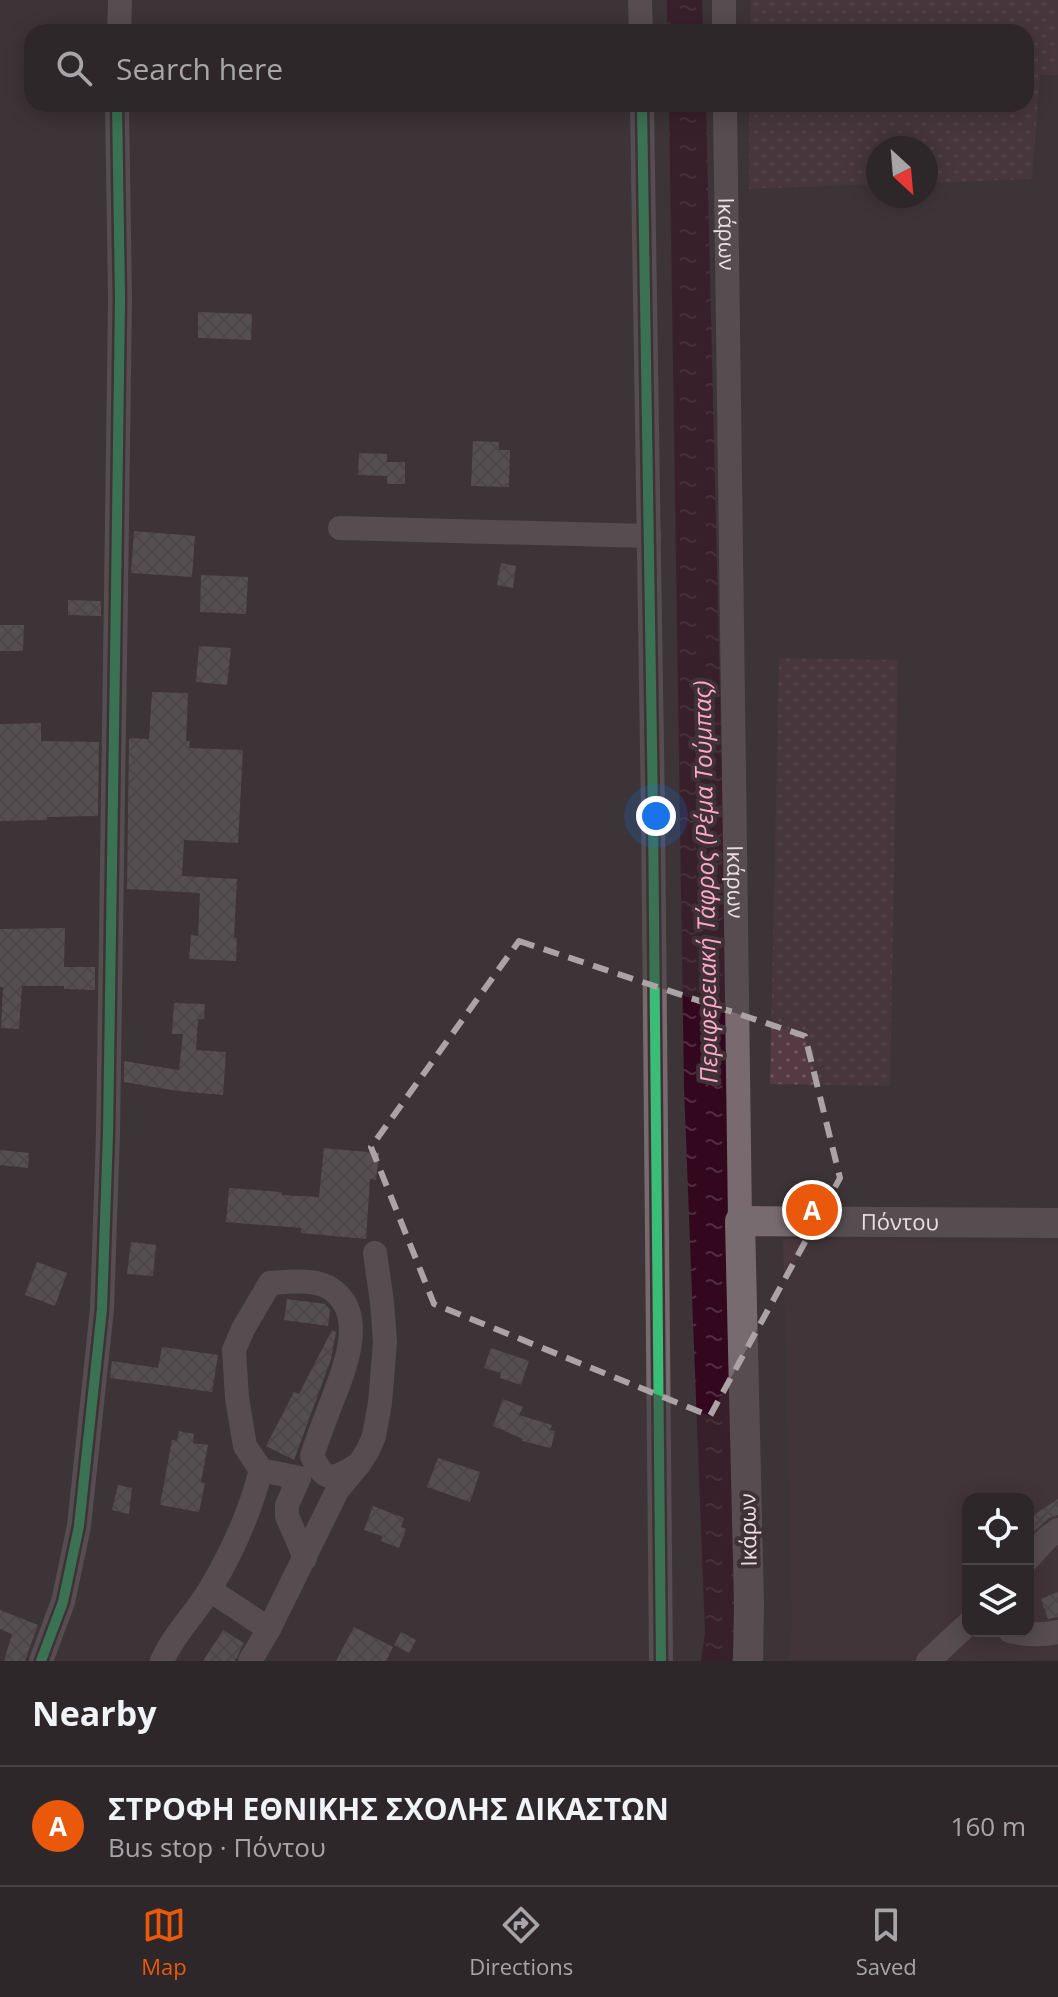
<!DOCTYPE html>
<meta charset="utf-8">
<style>
:root{--surface:#2d2729;--page:#352f31;--text:#f1f3f6;--muted:#a7a5a8;--line:#484446;--accent:#ea580c}
body{margin:0;font-family:"Open Sans",sans-serif;background:var(--page);color:var(--text)}
.controls{position:absolute;right:24px;bottom:24px;display:grid;overflow:hidden;border-radius:16px;box-shadow:0 4px 20px #0003}
.controls button{width:72px;height:72px;display:grid;place-items:center;padding:0;border:0;border-bottom:2px solid var(--line);background:var(--surface);color:var(--text);font:40px sans-serif}
.compass{position:absolute;left:866px;top:136px;width:72px;height:72px;border-radius:50%;background:var(--surface);box-shadow:0 4px 20px #0003;rotate:154deg}
.you{position:absolute;left:656px;top:816px;width:28px;height:28px;margin:-20px;border:6px solid #fff;border-radius:50%;background:#1a73e8;box-shadow:0 0 0 12px #1a73e833}
.badge{display:grid;place-items:center;width:52px;height:52px;border-radius:50%;background:var(--accent);color:#fff;font-size:26px;font-weight:700}
.pin{position:absolute;translate:-50% -50%;border:4px solid #fff;box-shadow:0 2px 8px #0006}
.list{margin:0;padding:0;list-style:none}
h2{display:flex;justify-content:space-between;align-items:center;height:104px;margin:0;padding:0 32px;font-size:34px}
h2 small{font-size:26px;font-weight:400;color:var(--muted)}
.list li{display:grid;grid-template-columns:52px 1fr auto;gap:24px;align-items:center;box-sizing:border-box;height:120px;padding:0 32px;border-top:2px solid var(--line)}
.list b{display:block;font-size:30px;white-space:nowrap}
.list p{margin:0;font-size:26px;white-space:nowrap;color:var(--muted)}
.list em{font-size:26px;font-style:normal;color:var(--muted)}
.icon{flex:none;width:44px;height:44px;fill:none;stroke:currentColor;stroke-width:2;stroke-linecap:round;stroke-linejoin:round}
.map{position:relative;flex:none;width:1058px;height:1661px;overflow:hidden}
.search{position:absolute;background:var(--surface);box-shadow:0 4px 20px #0003;left:24px;right:24px;top:24px;height:88px;display:flex;align-items:center;gap:20px;box-sizing:border-box;padding:0 28px;border-radius:24px;color:var(--muted);font-size:30px}
.sheet{height:224px;background:var(--surface)}
nav{display:flex;justify-content:space-around;align-items:center;box-sizing:border-box;height:112px;border-top:2px solid var(--line);background:var(--surface);font-size:22px;color:var(--muted)}
nav a{display:grid;justify-items:center;gap:4px}
nav .on{color:var(--accent)}
.map>svg:first-child{display:block}
.built{fill:#4a373e;fill-rule:evenodd}
.grass{fill:url(#grass-dots)}
.water{fill:url(#water-ripples)}
.building{fill:url(#building-cross-hatch)}
.lines{fill:none;stroke-linecap:round;stroke-linejoin:round}
.minor{stroke:#786a6f;stroke-width:24}
.major{stroke:#786b70;stroke-width:30}
.cycleway-casing{stroke:#3f3136;stroke-width:15}
.cycleway{stroke:#3abd76;stroke-width:10}
.marked{fill:none;stroke:#aca3a6;stroke-width:6;stroke-dasharray:16 10;stroke-linejoin:round}
.labels{text-anchor:middle;stroke-width:8;stroke-linejoin:round;paint-order:stroke}
.street-label{font-size:22px;fill:#e9dfe2;stroke:#3f3136}
.water-label{font-size:24px;font-style:italic;fill:#fea9c9;stroke:#3f3136}
</style>
<div class="map">
<svg width="1058" height="1661" viewBox="0 0 1058 1661">
<defs>
<pattern id="grass-dots" width="8" height="8" patternUnits="userSpaceOnUse" patternTransform="scale(2)"><rect width="8" height="8" fill="#553a44"/><path d="M2 2h.1M6 6h.1" fill="none" stroke="#6d565f" stroke-width="1.8" stroke-linecap="round"/></pattern>
<pattern id="water-ripples" width="26" height="14" patternUnits="userSpaceOnUse" patternTransform="scale(2)"><rect width="26" height="14" fill="#33081e"/><path d="M2 4q2-2 4 0t4 0M15 11q2-2 4 0t4 0" fill="none" stroke="#512c3e"/></pattern>
<pattern id="building-cross-hatch" width="8" height="8" patternUnits="userSpaceOnUse" patternTransform="scale(2)"><rect width="8" height="8" fill="#767072"/><path d="M0 0l8 8M0 8l8-8" fill="none" stroke="#605c5d"/></pattern>
</defs>
<rect width="100%" height="100%" fill="#3c3437"/>
<!-- built -->
<path class="built" d="M783 1239 1058 1243V1661H788L792 1628ZM968 1499H1028V1631H968Z"/>
<!-- grass -->
<path class="grass" d="M751 0H1058V75H1040L1032 179 926 183V148H878V184L749 189V104H1026V32H750Z
M779 658 898 660 890 1086 770 1084Z"/>
<!-- water -->
<path class="water" d="M667 0H702L703 32H667Z
M669 104H706L743 1661H701L705 1633 684 1087Z"/>
<!-- building -->
<path class="building" d="M198 312 252 314 251 340 198 338Z
M473 441 499 442V450H510L509 487 471 486Z
M359 453 387 454V462H405V484H387V476L358 475Z
M134 531 195 536 192 577 131 573Z
M501 563 516 566 513 588 497 585Z
M201 575 248 577 246 614 200 612Z
M68 600 101 601V616L68 615Z
M0 625H24L23 651H0Z
M199 646 231 648 227 685 196 682Z
M152 692 188 693 186 741H190L189 748 243 750 238 843 184 840 182 876 237 879 234 938H237L236 961 189 959 191 935 198 936 200 893 127 889 129 738 149 739Z
M41 723V741L99 742 98 816 47 817V820L0 821V724Z
M65 928 64 967H95V990L64 989V986H22L19 1029 1 1028 3 987H0V929Z
M174 1003 205 1004 204 1019H198L196 1050 226 1052 223 1095 177 1091 124 1082V1061L179 1070 183 1034H172Z
M324 1148 379 1153 376 1180 370 1179 366 1239 301 1233V1228L226 1222 229 1188 282 1192V1195L319 1197Z
M0 1150 29 1153 28 1168 0 1165Z
M131 1242 156 1245 153 1276 127 1274Z
M37 1262 67 1273 55 1306 25 1295Z
M287 1299 325 1304 330 1310 328 1326 284 1320Z
M332 1330 336 1332 331 1359 294 1460 266 1446 294 1392 299 1394Z
M162 1347 218 1355 212 1392 110 1378 112 1361 158 1368Z
M491 1348 529 1361 521 1385 500 1378 501 1373 484 1368Z
M503 1399 523 1407 519 1415 552 1425 550 1430 555 1431 551 1448 522 1441 523 1439 493 1426Z
M179 1431 194 1434 193 1443 208 1445 201 1482 205 1483 199 1512 160 1505 172 1440 177 1441Z
M438 1458 480 1472 470 1502 427 1487Z
M118 1485 132 1488 129 1514 112 1510Z
M1058 1499V1515L1049 1518 1028 1537V1519Z
M373 1506 404 1518 401 1527 406 1529 399 1548 381 1541 382 1536 364 1530Z
M1058 1592V1617L1048 1619 1041 1599Z
M0 1610 38 1625 25 1661H4L12 1634 0 1629Z
M354 1627 393 1647 386 1661H336Z
M223 1630 244 1643 235 1661H203Z
M401 1632 416 1640 409 1653 394 1645Z"/>
<g class="lines">
<!-- minor -->
<g class="minor">
<path d="M640 0 641 32"/>
<path d="M724 0V32"/>
<path d="M119 32 120 0"/>
<path d="M642 104 653 813 661 1661"/>
<path id="s1" d="M725 104 740 1221"/>
<path d="M340 528 649 536"/>
<path d="M305 1558 287 1516V1505L299 1478 261 1470 245 1446 237 1398 234 1350 243 1329 270 1283C288 1282 316 1278 331 1289 370 1315 342 1375 329 1409 323 1425 317 1440 312 1456 326 1485 335 1479 359 1464"/>
<path d="M1028 1559 1047 1538 1058 1530"/>
<path d="M210 1590 269 1629"/>
<path d="M1010 1631C1027 1635 1041 1636 1058 1632"/>
<path d="M41 1661 63 1602 79 1526 102 1309 108 1133 116 594 120 299 117 104"/>
<path d="M162 1661C173 1635 196 1613 210 1589 233 1551 250 1512 261 1470"/>
<path d="M250 1661 269 1629 337 1491 359 1464 368 1450 374 1436 380 1403 385 1342 382 1302 375 1253"/>
<path d="M928 1661 968 1624"/>
</g>
<!-- major -->
<path class="major" id="s2" d="M748 1661 749 1604 740 1221 1058 1223"/>
<defs>
<path id="cycleway" d="M642 104 653 813 661 1661
M41 1661 63 1602 79 1526 102 1309 108 1133 116 594 120 299 117 104"/>
</defs>
<!-- cycleway casing -->
<use href="#cycleway" class="cycleway-casing"/>
<!-- cycleway -->
<use href="#cycleway" class="cycleway"/>
</g>
<!-- marked area -->
<path d="M0 0H1058V1661H0ZM519 941 805 1036 840 1178 710 1416 434 1304 371 1147Z" fill="#3c3437" fill-opacity=".55" fill-rule="evenodd"/>
<path class="marked" d="M519 941 805 1036 840 1178 710 1416 434 1304 371 1147Z"/>
<g class="labels">
<!-- street labels -->
<g class="street-label">
<text dy="8" stroke="none"><textPath href="#s1" startOffset="130">Ικάρων</textPath></text>
<text dy="8" stroke="none"><textPath href="#s1" startOffset="778">Ικάρων</textPath></text>
<text dy="8" stroke="none"><textPath href="#s2" startOffset="600">Πόντου</textPath></text>
<text transform="translate(748 1530) rotate(-91)" y="8">Ικάρων</text>
</g>
<!-- water labels -->
<g class="water-label">
<text transform="translate(706 882) rotate(-91)" y="8">Περιφερειακή Τάφρος (Ρέμα Τούμπας)</text>
</g>
</g>
</svg>
<div class="controls">
<button><svg class="icon" aria-label="locate" viewBox="0 0 24 24"><circle cx="12" cy="12" r="6"/><path d="M12 2v4M12 18v4M2 12h4M18 12h4"/></svg></button>
<button><svg class="icon" aria-label="layers" viewBox="0 0 24 24"><path d="M12 4l9 5-9 5-9-5zM3 14l9 5 9-5"/></svg></button>
</div>
<svg class="compass" viewBox="-18 -18 36 36"><path d="M0-13l5 13h-10z" fill="#e53935"/><path d="M0 13l5-13h-10z" fill="#a7a5a8"/></svg>
<div class="you"></div>
<div class="pin badge" style="left:812px;top:1210px">A</div>
<div class="search"><svg class="icon" aria-label="search" viewBox="0 0 24 24"><circle cx="10" cy="10" r="6"/><path d="M15 15l6 6"/></svg>Search here</div>
</div>
<section class="sheet">
<h2>Nearby<small></small></h2>
<ul class="list">
<li><span class="badge">A</span><div><b>ΣΤΡΟΦΗ ΕΘΝΙΚΗΣ ΣΧΟΛΗΣ ΔΙΚΑΣΤΩΝ</b><p>Bus stop · Πόντου</p></div><em>160 m</em></li>
</ul>
</section>
<nav>
<a class="on"><svg class="icon" aria-label="map" viewBox="0 0 24 24"><path d="M3 6l6-2 6 2 6-2v14l-6 2-6-2-6 2zM9 4v14M15 6v14"/></svg>Map</a>
<a><svg class="icon" aria-label="directions" viewBox="0 0 24 24"><path d="M12 3l9 9-9 9-9-9zM9 14v-3h6M13 9l2 2-2 2"/></svg>Directions</a>
<a><svg class="icon" aria-label="saved" viewBox="0 0 24 24"><path d="M7 4h10v16l-5-4-5 4z"/></svg>Saved</a>
</nav>
